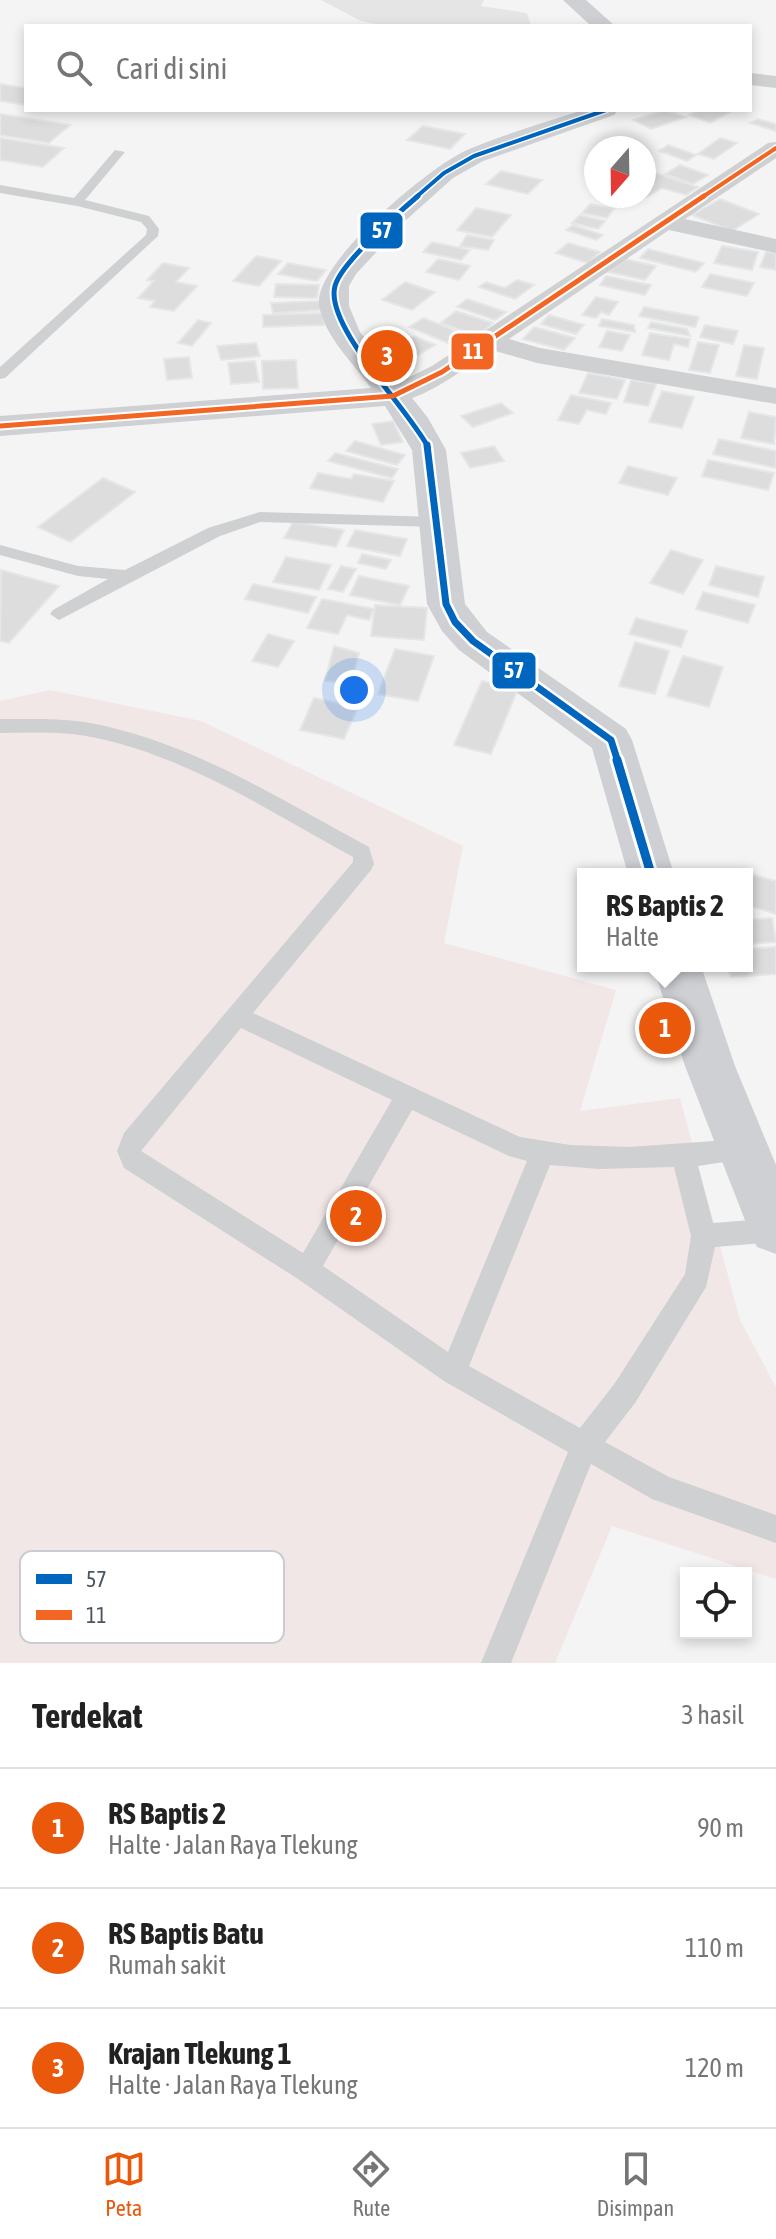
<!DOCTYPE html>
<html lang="id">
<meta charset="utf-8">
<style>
:root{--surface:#fff;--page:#f2f2f2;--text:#222;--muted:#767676;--line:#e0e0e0;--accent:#ea580c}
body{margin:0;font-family:"Asap Condensed",sans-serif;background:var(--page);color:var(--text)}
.controls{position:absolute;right:24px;bottom:24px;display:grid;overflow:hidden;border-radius:0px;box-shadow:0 4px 12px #0003}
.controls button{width:72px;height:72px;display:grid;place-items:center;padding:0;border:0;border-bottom:2px solid var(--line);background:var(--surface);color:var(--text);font:40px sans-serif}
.compass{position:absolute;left:584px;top:136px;width:72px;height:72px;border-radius:50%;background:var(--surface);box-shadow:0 4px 12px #0003;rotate:200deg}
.you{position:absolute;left:354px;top:690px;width:28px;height:28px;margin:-20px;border:6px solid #fff;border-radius:50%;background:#1a73e8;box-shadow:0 0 0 12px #1a73e833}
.badge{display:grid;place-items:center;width:52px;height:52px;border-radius:50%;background:var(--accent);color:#fff;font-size:26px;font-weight:700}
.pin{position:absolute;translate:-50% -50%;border:4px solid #fff;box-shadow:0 2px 8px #0006}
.popup{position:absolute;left:577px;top:868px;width:176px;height:104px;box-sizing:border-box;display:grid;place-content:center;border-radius:0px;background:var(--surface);filter:drop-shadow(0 2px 6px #0005);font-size:26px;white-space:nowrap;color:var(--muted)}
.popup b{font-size:30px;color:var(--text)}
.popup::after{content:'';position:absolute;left:50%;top:100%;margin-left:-16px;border:16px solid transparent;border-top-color:var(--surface)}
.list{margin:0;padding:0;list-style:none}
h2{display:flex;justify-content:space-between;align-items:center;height:104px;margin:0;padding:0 32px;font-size:34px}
h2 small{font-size:26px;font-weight:400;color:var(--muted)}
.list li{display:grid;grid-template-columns:52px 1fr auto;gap:24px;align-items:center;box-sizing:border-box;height:120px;padding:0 32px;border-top:2px solid var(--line)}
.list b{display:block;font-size:30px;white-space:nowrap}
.list p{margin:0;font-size:26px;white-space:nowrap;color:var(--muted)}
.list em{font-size:26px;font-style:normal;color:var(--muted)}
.icon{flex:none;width:44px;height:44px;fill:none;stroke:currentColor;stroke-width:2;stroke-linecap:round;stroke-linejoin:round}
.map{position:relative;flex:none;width:776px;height:1663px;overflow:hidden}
.search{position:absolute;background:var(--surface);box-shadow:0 4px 12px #0003;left:24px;right:24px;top:24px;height:88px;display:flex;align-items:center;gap:20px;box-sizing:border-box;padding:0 28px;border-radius:0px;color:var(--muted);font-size:30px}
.sheet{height:464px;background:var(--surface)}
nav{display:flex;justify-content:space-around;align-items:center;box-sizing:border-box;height:112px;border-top:2px solid var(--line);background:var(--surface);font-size:22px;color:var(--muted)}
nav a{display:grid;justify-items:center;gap:4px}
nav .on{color:var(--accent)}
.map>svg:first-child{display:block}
.education{fill:#e6e5e6}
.medical{fill:#f1e7e6}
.building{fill:#ddddde;stroke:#e5e6e7;stroke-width:2}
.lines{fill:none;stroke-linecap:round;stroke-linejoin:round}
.lane{fill:#ced0d2;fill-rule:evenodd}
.street{fill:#ced0d2;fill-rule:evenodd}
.secondary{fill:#ced0d4;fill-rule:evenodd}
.bus-1-far3-casing{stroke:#fff;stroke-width:7}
.bus-1-far2-casing{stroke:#fff;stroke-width:9}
.bus-1-far1-casing{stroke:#fff;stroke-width:12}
.bus-1-casing{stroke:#fff;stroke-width:15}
.bus-2-far1-casing{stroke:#fff;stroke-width:7}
.bus-2-casing{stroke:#fff;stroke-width:9}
.bus-1-far3{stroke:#0065bd;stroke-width:4}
.bus-1-far2{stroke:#0065bd;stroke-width:5}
.bus-1-far1{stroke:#0065bd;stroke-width:7}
.bus-1{stroke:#0065bd;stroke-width:9}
.bus-2-far1{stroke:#f26522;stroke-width:4}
.bus-2{stroke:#f26522;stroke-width:5}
.key{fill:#fff;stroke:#c9ccd0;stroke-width:2}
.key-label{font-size:22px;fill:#4a5661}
.line-badge{stroke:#fff;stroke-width:3}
.badge-label{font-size:22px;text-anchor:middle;font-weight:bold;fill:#fff}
</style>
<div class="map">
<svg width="776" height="1663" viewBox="0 0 776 1663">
<rect width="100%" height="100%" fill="#f4f4f4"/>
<!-- education -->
<path class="education" d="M321 0H484L481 6 527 13 531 26H384L361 21Z"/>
<!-- medical -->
<path class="medical" d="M50 690 201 721 463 846 444 943 616 990 580 1111 680 1098 740 1320 776 1387V1579L612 1526 555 1663H0V701Z"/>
<!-- building -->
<path class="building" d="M0 84 26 88V105L0 101Z
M665 110 686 117 651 129 633 120Z
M699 110H728L732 111 710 123 689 115Z
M0 114 70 125 49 143 0 135Z
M758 119 776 124V131L750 123Z
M423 126 465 134 450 149 407 140Z
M0 138 64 148 43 167 0 160Z
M720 138 737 143 714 159 698 154Z
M668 145 696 155 687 161 659 151Z
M680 165 708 175 693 184 665 174Z
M501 171 542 180 528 194 486 184Z
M649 171 698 187 686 195 662 188 647 197 643 196 644 186 652 181 644 178V174Z
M720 199 759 214 732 231 692 215Z
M590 204 614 209 607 218 582 213Z
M476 208 511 215 492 237 457 230Z
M580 215 605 221 598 229 572 223Z
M573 225 603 235 596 240 566 230Z
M467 235 494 240 488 250 460 246Z
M432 242 470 250 461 260 423 252Z
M568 243 600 252 588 263 556 253Z
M722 246 758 252 752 270 714 263Z
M648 249 704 263 696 272 640 258Z
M766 252 776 253V270L760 267Z
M256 256 281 261 259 286 233 281Z
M620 258 656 266 645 280 608 272Z
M438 259 470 266 459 280 426 272Z
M163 263 189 268 176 282 197 286 174 311 150 307 155 301 138 298 154 281 147 280Z
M288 263 326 270 317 281 278 274Z
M710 274 754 283 747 296 702 287Z
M606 276 651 285 645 295 600 285Z
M517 280 534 285 515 299 479 287 486 282 505 288Z
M405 282 435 292 412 310 382 300Z
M276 284 319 285 317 298 274 297Z
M596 297 618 302 609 315 601 312 596 318 582 315Z
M467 299 506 312 495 320 457 307Z
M321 301 322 310 273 313 271 303Z
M644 307 699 317 695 327 639 316Z
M456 311 493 323 478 336 441 323Z
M323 313 324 325 263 327V315Z
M549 315 584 325 576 334 541 324Z
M423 318 472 337 458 347 409 327Z
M602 319 634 325 635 332 599 326Z
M198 320 211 323 192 346 178 343Z
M651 322 687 329 690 336 648 328Z
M705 325 738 331 733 344 700 337Z
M534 327 575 338 564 350 523 339Z
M607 331 630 335 622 351 599 347Z
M650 333 690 339 688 347 674 344 669 360 642 355Z
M414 336 435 345 413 358 392 348Z
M698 342 719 345 710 373 689 370Z
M256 343 260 356 221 360 217 346Z
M744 345 764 348 757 379 736 376Z
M189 357 192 378 167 380 164 359Z
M296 360 298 388 263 389 262 361Z
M255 361 259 382 231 384 228 363Z
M588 373 625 380 617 399 579 393Z
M631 380 656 384 648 406 624 402Z
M662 391 694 397 682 428 649 422Z
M571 395 611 403 606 414 587 410 579 424 558 420Z
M501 403 513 413 473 427 461 416Z
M749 412 776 417 774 444 741 438Z
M393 421 403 442 381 445 372 424Z
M719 439 776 451V468L713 454Z
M355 441 405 455 397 465 346 451Z
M494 446 504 461 470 468 461 453Z
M335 453 398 469 392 478 328 461Z
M708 460 774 473 768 490 702 476Z
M628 466 677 478 668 495 619 483Z
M318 473 351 479 354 474 394 481 383 502 310 488Z
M103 478 135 492 70 542 38 527Z
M293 522 344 530 336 547 284 538Z
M355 530 407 539 400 556 347 546Z
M671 550 703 560 683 594 650 583Z
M362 554 391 560 386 569 358 563Z
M286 557 331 565 319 590 273 582Z
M341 566 356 569 343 592 328 589Z
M716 566 764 577 758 597 709 585Z
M1 570 59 586 9 643 0 641Z
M359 576 409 586 400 605 350 595Z
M253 584 316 597 308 613 245 599Z
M703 592 755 605 748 623 696 609Z
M322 599 374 609 369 620 347 615 338 634 307 628Z
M375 605 427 608 424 640 371 636Z
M636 618 687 631 681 647 629 634Z
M268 634 294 641 278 667 252 661Z
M635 642 669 651 655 694 619 686Z
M334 646 359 653 351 684 325 681Z
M395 649 434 656 418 701 378 694Z
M683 656 723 667 709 707 667 696Z
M482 681 518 689 491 754 454 745Z
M314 698 358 707 344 739 300 730Z
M745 873 776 881V914L747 905Z
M772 918 776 942 747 944V920Z
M776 947V974L731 977 727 966H747V949Z"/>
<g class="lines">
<!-- lane -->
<path class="lane" d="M115 150 125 152 85 200 149 216 159 229 158 236 5 378 0 379V367L146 235 147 229 141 222 77 206 0 193V185L74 198Z
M260 512 437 517 445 522 437 527 260 522 220 536 59 620 50 614 53 610 108 579 78 576 0 555V545L78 566 125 570 208 528Z
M0 719C28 719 57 718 85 722 188 740 280 799 369 847L374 864 371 870 253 1013 520 1137 570 1145 629 1147 742 1139 750 1142 754 1150 750 1158 698 1166 713 1223 776 1218V1242L715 1247 706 1287 635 1403 605 1442 669 1477 776 1515V1543L652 1499 591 1464 511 1663H481L568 1452 444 1381 298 1279 124 1168 117 1151 124 1133 353 862V857C269 811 182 753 86 736 58 731 28 733 0 733ZM241 1028 392 1100 303 1253 141 1151ZM412 1110 509 1156 527 1161 448 1352 323 1266ZM550 1165 599 1169 674 1167 691 1236 685 1274 615 1383 580 1428 469 1366Z"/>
<!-- street -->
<path class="street" d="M750 73 776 76V88L750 85Z
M776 142V158L685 219 776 239V253L669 230 509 339 540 348 776 388V404L537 363 492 350C467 367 413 409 383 402L379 396 383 390 432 366 768 143Z"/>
<!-- secondary -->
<path class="secondary" d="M563 0H586L615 26H591Z
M583 110H618L614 115 483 161 453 178 405 221 356 274 349 286V306L360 332 428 418 446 450 465 604 487 632 626 729 632 740 674 874H628L592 748 459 650 442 631 427 604 412 450 385 406 0 436V416L371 388C354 364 324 336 319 305 313 264 430 166 467 150 504 134 544 123 583 110Z
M653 966H701L735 1066 776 1165V1254L757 1247 748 1228 685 1066Z"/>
<defs>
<path id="bus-1-far3" d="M415 198 444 173 474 156 606 110"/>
<path id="bus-1-far2" d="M418 196C398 213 341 263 335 286 324 325 408 409 428 447"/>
<path id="bus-1-far1" d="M427 445 446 604 455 622 473 641 611 740 618 762"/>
<path id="bus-1" d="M617 760 651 874"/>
<path id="bus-2-far1" d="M701 198 776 148"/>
<path id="bus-2" d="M0 426 393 396 442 372 704 196"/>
</defs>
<!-- bus-1-far3 casing -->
<use href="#bus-1-far3" class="bus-1-far3-casing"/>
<!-- bus-1-far2 casing -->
<use href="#bus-1-far2" class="bus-1-far2-casing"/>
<!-- bus-1-far1 casing -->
<use href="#bus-1-far1" class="bus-1-far1-casing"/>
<!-- bus-1 casing -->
<use href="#bus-1" class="bus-1-casing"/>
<!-- bus-2-far1 casing -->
<use href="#bus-2-far1" class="bus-2-far1-casing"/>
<!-- bus-2 casing -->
<use href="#bus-2" class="bus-2-casing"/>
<!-- bus-1-far3 -->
<use href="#bus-1-far3" class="bus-1-far3"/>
<!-- bus-1-far2 -->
<use href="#bus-1-far2" class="bus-1-far2"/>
<!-- bus-1-far1 -->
<use href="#bus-1-far1" class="bus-1-far1"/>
<!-- bus-1 -->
<use href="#bus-1" class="bus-1"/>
<!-- bus-2-far1 -->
<use href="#bus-2-far1" class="bus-2-far1"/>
<!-- bus-2 -->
<use href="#bus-2" class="bus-2"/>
</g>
<!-- legend -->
<rect x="20" y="1551" width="264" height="92" rx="12" class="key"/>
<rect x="36" y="1574" width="36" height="10" fill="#0065bd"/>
<rect x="36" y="1610" width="36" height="10" fill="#f26522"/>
<g class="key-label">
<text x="86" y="1587">57</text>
<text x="86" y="1623">11</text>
</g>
<g class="line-badge">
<rect x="359" y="211" width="45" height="39" rx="8" fill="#0065bd"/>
<rect x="450" y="332" width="45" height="39" rx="8" fill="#f26522"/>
<rect x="491" y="651" width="46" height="39" rx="8" fill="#0065bd"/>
</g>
<g class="badge-label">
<text x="382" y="238">57</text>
<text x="473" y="359">11</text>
<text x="514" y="678">57</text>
</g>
</svg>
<div class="controls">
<button><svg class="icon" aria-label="locate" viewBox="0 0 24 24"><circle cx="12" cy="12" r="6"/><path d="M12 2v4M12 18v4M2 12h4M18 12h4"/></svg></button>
</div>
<svg class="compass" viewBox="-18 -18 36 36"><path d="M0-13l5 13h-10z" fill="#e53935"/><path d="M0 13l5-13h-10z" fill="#767676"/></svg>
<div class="you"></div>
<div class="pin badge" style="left:665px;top:1028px">1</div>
<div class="popup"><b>RS Baptis 2</b>Halte</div>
<div class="pin badge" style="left:356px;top:1216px">2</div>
<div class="pin badge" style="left:387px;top:356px">3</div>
<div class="search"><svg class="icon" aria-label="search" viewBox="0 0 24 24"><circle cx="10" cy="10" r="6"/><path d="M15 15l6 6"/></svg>Cari di sini</div>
</div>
<section class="sheet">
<h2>Terdekat<small>3 hasil</small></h2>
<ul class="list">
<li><span class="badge">1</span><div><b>RS Baptis 2</b><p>Halte · Jalan Raya Tlekung</p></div><em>90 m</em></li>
<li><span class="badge">2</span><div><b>RS Baptis Batu</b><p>Rumah sakit</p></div><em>110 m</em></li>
<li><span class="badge">3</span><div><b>Krajan Tlekung 1</b><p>Halte · Jalan Raya Tlekung</p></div><em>120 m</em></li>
</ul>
</section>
<nav>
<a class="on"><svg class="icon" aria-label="map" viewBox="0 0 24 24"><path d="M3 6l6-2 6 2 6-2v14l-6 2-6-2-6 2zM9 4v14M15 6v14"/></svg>Peta</a>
<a><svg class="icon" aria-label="directions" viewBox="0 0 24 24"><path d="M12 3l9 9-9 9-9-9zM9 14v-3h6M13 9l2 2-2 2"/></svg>Rute</a>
<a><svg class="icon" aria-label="saved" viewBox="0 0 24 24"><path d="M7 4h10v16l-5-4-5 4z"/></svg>Disimpan</a>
</nav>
